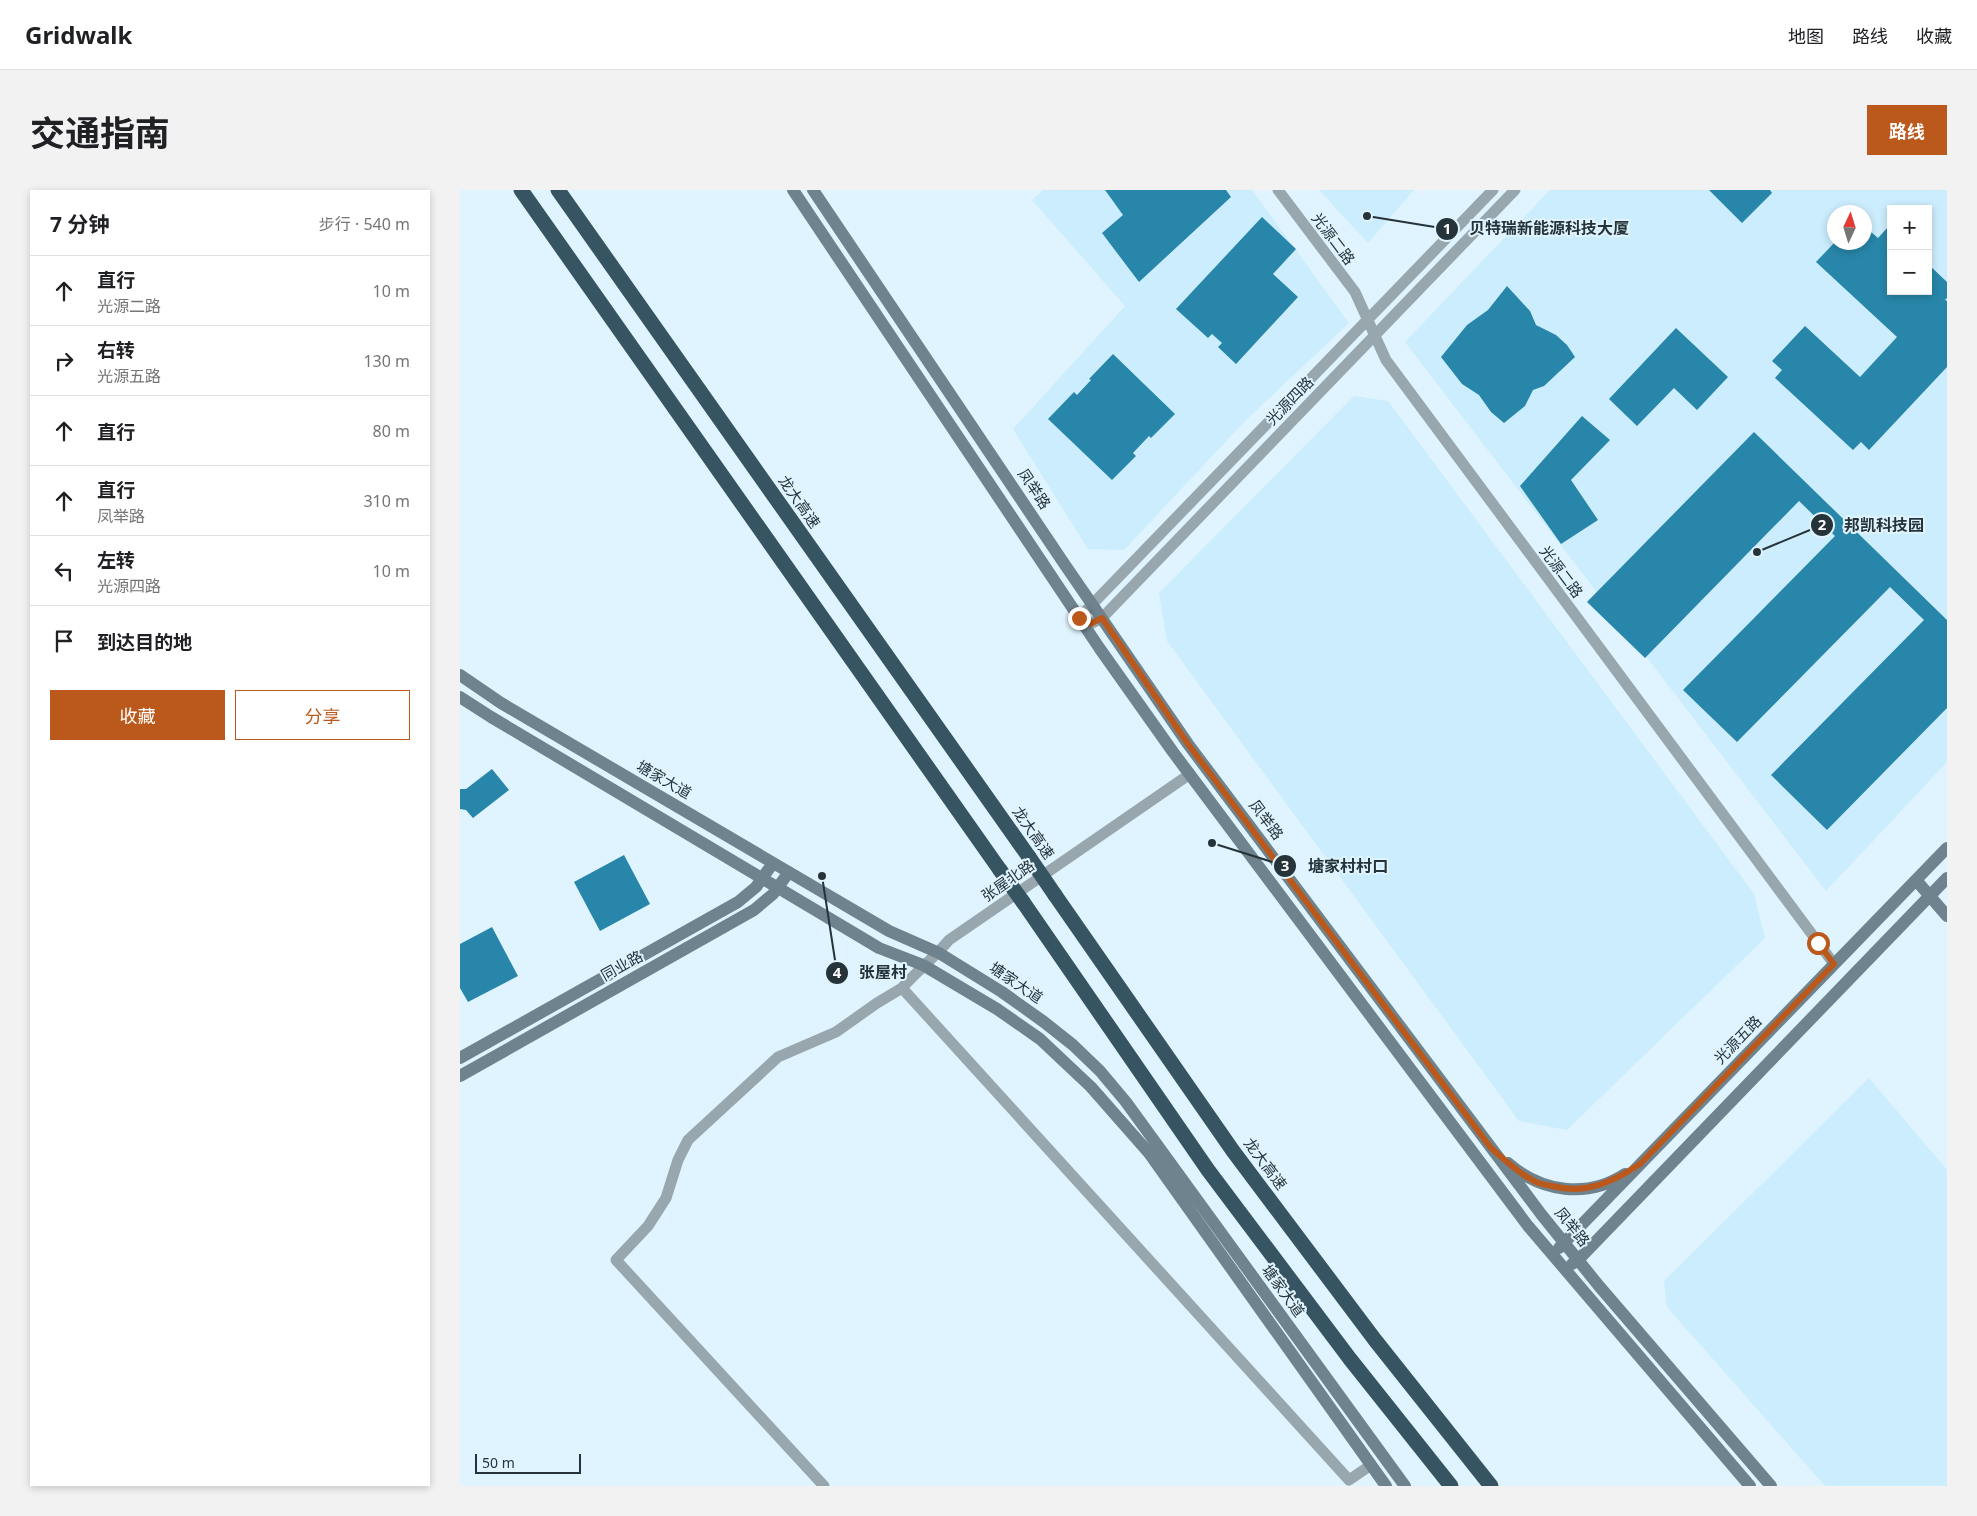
<!DOCTYPE html>
<html lang="zh">
<meta charset="utf-8">
<style>
:root{--surface:#fff;--page:#f2f2f2;--text:#202124;--muted:#757577;--line:#e0e0e0;--accent:#bb591c}
body{margin:0;font-family:"Noto Sans","Noto Sans SC",sans-serif;background:var(--page);color:var(--text)}
.controls{position:absolute;right:15px;top:15px;display:grid;overflow:hidden;border-radius:0px;box-shadow:0 2px 8px #0003}
.controls button{width:45px;height:45px;display:grid;place-items:center;padding:0;border:0;border-bottom:1px solid var(--line);background:var(--surface);color:var(--text);font:25px sans-serif}
.compass{position:absolute;left:1367px;top:15px;width:45px;height:45px;border-radius:50%;background:var(--surface);box-shadow:0 2px 8px #0003;rotate:4deg}
.scale{position:absolute;left:15px;bottom:12px;width:106px;box-sizing:border-box;padding-left:5px;border:2px solid #26343a;border-top:0;font-size:14px;line-height:18px;white-space:nowrap;color:#26343a;-webkit-text-stroke:4px #dff4fe;paint-order:stroke}
.stop{position:absolute;width:15px;height:15px;margin:-11px;border:4px solid #bb591c;border-radius:50%;background:#fff}
.stop.end{background:#bb591c;border-color:#fff;box-shadow:0 1px 5px #0008}
.list{margin:0;padding:0;list-style:none}
h2{display:flex;justify-content:space-between;align-items:center;height:65px;margin:0;padding:0 20px;font-size:21px}
h2 small{font-size:16px;font-weight:400;color:var(--muted)}
.list li{display:grid;grid-template-columns:32px 1fr auto;gap:15px;align-items:center;box-sizing:border-box;height:70px;padding:0 20px;border-top:1px solid var(--line)}
.list b{display:block;font-size:19px;white-space:nowrap}
.list p{margin:0;font-size:16px;white-space:nowrap;color:var(--muted)}
.list em{font-size:16px;font-style:normal;color:var(--muted)}
.actions{display:flex;gap:10px;padding:15px 20px}
.actions a{flex:1;padding:11px 0;border:1px solid var(--accent);border-radius:0px;text-align:center;font-size:18px;color:var(--accent)}
.actions .main{background:var(--accent);color:#fff}
.icon{flex:none;width:28px;height:28px;fill:none;stroke:currentColor;stroke-width:2;stroke-linecap:round;stroke-linejoin:round}
.map{position:relative;flex:none;width:1487px;height:1296px;overflow:hidden;border-radius:0px}
header{display:flex;align-items:center;gap:30px;box-sizing:border-box;height:70px;padding:0 25px;background:var(--surface);border-bottom:1px solid var(--line)}
header strong{font-size:24px}
nav{display:flex;gap:28px;margin-inline-start:auto;font-size:18px}
.intro{display:flex;align-items:center;justify-content:space-between;box-sizing:border-box;height:120px;padding:0 30px}
h1{margin:0;font-size:35px}
.button{padding:12px 22px;border-radius:0px;background:var(--accent);color:#fff;font-size:18px;font-weight:700}
main{display:flex;gap:30px;padding:0 30px}
aside{flex:1;background:var(--surface);border-radius:0px;box-shadow:0 2px 8px #0003}
.map>svg:first-child{display:block}
.built{fill:#cbedfd;fill-rule:evenodd}
.building{fill:#2786a9}
.lines{fill:none;stroke-linecap:round;stroke-linejoin:round}
.street{stroke:#98a7ae;stroke-width:11}
.secondary{stroke:#6e838d;stroke-width:12}
.highway{stroke:#365462;stroke-width:15}
.highway-bridge{stroke:#365462;stroke-width:15}
.route{stroke:#bb591c;stroke-width:6}
.labels{text-anchor:middle;stroke-width:4;stroke-linejoin:round;paint-order:stroke}
.street-label{font-size:15px;fill:#26343a;stroke:#dff4fe}
.leader{fill:none;stroke:#26343a;stroke-width:2}
.callout-dot{fill:#26343a;stroke:#dff4fe;stroke-width:2}
.mark-label{font-size:15px;text-anchor:middle;font-weight:bold;fill:#fff}
.callout-label{font-size:16px;text-anchor:middle;font-weight:bold;fill:#26343a;stroke:#dff4fe;stroke-width:4;stroke-linejoin:round;paint-order:stroke}
</style>
<header>
<strong>Gridwalk</strong>
<nav><a>地图</a><a>路线</a><a>收藏</a></nav>
</header>
<div class="intro"><h1>交通指南</h1><a class="button">路线</a></div>
<main>
<aside>
<h2>7 分钟<small>步行 · 540 m</small></h2>
<ul class="list">
<li><svg class="icon" aria-label="ahead" viewBox="0 0 24 24"><path d="M12 20V5M6 11l6-6 6 6"/></svg><div><b>直行</b><p>光源二路</p></div><em>10 m</em></li>
<li><svg class="icon" aria-label="right" viewBox="0 0 24 24"><path d="M7 20v-9h11M14 6l5 5-5 5"/></svg><div><b>右转</b><p>光源五路</p></div><em>130 m</em></li>
<li><svg class="icon" aria-label="ahead" viewBox="0 0 24 24"><path d="M12 20V5M6 11l6-6 6 6"/></svg><div><b>直行</b></div><em>80 m</em></li>
<li><svg class="icon" aria-label="ahead" viewBox="0 0 24 24"><path d="M12 20V5M6 11l6-6 6 6"/></svg><div><b>直行</b><p>凤举路</p></div><em>310 m</em></li>
<li><svg class="icon" aria-label="left" viewBox="0 0 24 24"><path d="M17 20v-9H6M10 6l-5 5 5 5"/></svg><div><b>左转</b><p>光源四路</p></div><em>10 m</em></li>
<li><svg class="icon" aria-label="arrive" viewBox="0 0 24 24"><path d="M6 21V4h12l-3 4 3 4H6"/></svg><div><b>到达目的地</b></div></li>
</ul>
<div class="actions"><a class="main">收藏</a><a>分享</a></div>
</aside>
<div class="map">
<svg width="1487" height="1296" viewBox="0 0 1487 1296">
<rect width="100%" height="100%" fill="#dff4fe"/>
<!-- built -->
<path class="built" d="M583 0H792L889 133 784 232 664 360 628 359 553 239 665 116 572 10Z
M859 0H954L908 53Z
M1090 0H1487V572L1366 701 945 152ZM1431 19H1468V101H1431ZM1374 22H1404V52H1374Z
M894 206 928 211 1294 704 1305 748 1107 940 1059 931 707 451 699 403Z
M1409 888 1487 980V1296H1365L1207 1117 1204 1091Z"/>
<!-- building -->
<path class="building" d="M645 0H766L771 7 679 92 642 43 663 25Z
M1249 0H1310L1312 3 1282 33Z
M802 27 836 59 813 84 838 107 776 174 758 157 762 153 752 144 748 148 716 119Z
M1404 36 1418 48 1428 37 1431 40V101H1468V74L1487 92V108L1485 110 1487 111V177L1409 260 1401 252 1393 260 1315 188 1322 180 1312 171 1345 136 1400 187 1437 147 1356 72 1375 52H1404Z
M1047 96 1070 121 1076 135 1096 145 1107 155 1115 167 1084 196 1073 200 1065 216 1044 233 1031 222 1019 205 1002 194 981 167 1007 135 1028 120Z
M1216 138 1268 187 1237 220 1214 198 1177 236 1149 209Z
M653 164 715 224 691 248 689 246 673 263 676 266 652 290 588 229 614 202 617 205 631 190 629 189Z
M1122 226 1150 250 1111 290 1138 330 1101 354 1060 296Z
M1294 242 1487 430V518L1367 640 1311 585 1464 430 1430 397 1277 552 1223 500 1375 346 1339 311 1185 468 1127 412Z
M32 579 49 600 13 628 6 620 0 619V599H6Z
M164 665 190 714 140 741 114 692Z
M32 737 58 786 8 812 0 798V754Z"/>
<g class="lines">
<!-- street -->
<path class="street" d="M818 0 895 102 926 170 1374 774
M619 428 1033 0
M623 433 630 434 642 428 1055 0
M442 798C457 781 475 767 489 750L730 584
M364 1296 156 1070 188 1036 206 1008 218 970 228 950 318 867 376 842 417 813 442 798 889 1290 911 1275"/>
<!-- secondary -->
<path class="secondary" d="M333 0 640 459 713 562 1068 1036 1290 1296
M353 0 603 372 728 554 1081 1024 1139 1096 1311 1296
M0 485 41 513 429 741 479 763 542 802 584 832 613 855 640 881 666 912 945 1296
M0 507 31 527 419 758 463 775 537 819 580 849 631 897 689 963 926 1296
M1456 690 1487 726
M0 868 278 712 296 697 313 673
M0 886 294 720 313 704 329 682
M1048 973C1081 1002 1127 1009 1165 984
M1099 1058 1487 658
M1112 1074 1118 1070 1487 688"/>
<!-- highway -->
<path class="highway" d="M61 0 540 680
M98 0 569 667
M595 705 773 961 915 1150 1031 1296
M563 712 748 980 890 1169 991 1296"/>
<!-- highway-bridge -->
<path class="highway-bridge" d="M569 667 595 705
M540 680 563 712"/>
</g>
<g class="lines">
<!-- route -->
<path class="route" d="M619 428 622 433 630 434 642 428 728 554 1031 958C1044 969 1058 983 1074 991 1079 994 1086 995 1092 996 1125 1005 1153 992 1180 974L1374 774 1358 753"/>
</g>
<g class="labels">
<!-- street labels -->
<g class="street-label">
<text transform="translate(873 49) rotate(53)" y="5">光源二路</text>
<text transform="translate(830 211) rotate(-46)" y="5">光源四路</text>
<text transform="translate(574 299) rotate(56)" y="5">凤举路</text>
<text transform="translate(339 312) rotate(55)" y="5">龙大高速</text>
<text transform="translate(1101 382) rotate(53)" y="5">光源二路</text>
<text transform="translate(204 590) rotate(30)" y="5">塘家大道</text>
<text transform="translate(806 630) rotate(53)" y="5">凤举路</text>
<text transform="translate(573 643) rotate(55)" y="5">龙大高速</text>
<text transform="translate(548 691) rotate(-35)" y="5">张屋北路</text>
<text transform="translate(162 776) rotate(-29)" y="5">同业路</text>
<text transform="translate(556 793) rotate(34)" y="5">塘家大道</text>
<text transform="translate(1278 850) rotate(-46)" y="5">光源五路</text>
<text transform="translate(805 974) rotate(53)" y="5">龙大高速</text>
<text transform="translate(1112 1037) rotate(51)" y="5">凤举路</text>
<text transform="translate(823 1101) rotate(54)" y="5">塘家大道</text>
</g>
</g>
<!-- callouts -->
<path class="leader" d="M907 26L987 39M1297 362L1362 335M752 653L825 676M362 686L377 783"/>
<g class="callout-dot">
<circle cx="907" cy="26" r="5"/>
<circle cx="1297" cy="362" r="5"/>
<circle cx="752" cy="653" r="5"/>
<circle cx="362" cy="686" r="5"/>
<circle cx="987" cy="39" r="12"/>
<circle cx="1362" cy="335" r="12"/>
<circle cx="825" cy="676" r="12"/>
<circle cx="377" cy="783" r="12"/>
</g>
<g class="mark-label">
<text x="987" y="44">1</text>
<text x="1362" y="340">2</text>
<text x="825" y="681">3</text>
<text x="377" y="788">4</text>
</g>
<g class="callout-label">
<text x="1089" y="44">贝特瑞新能源科技大厦</text>
<text x="1424" y="341">邦凯科技园</text>
<text x="888" y="682">塘家村村口</text>
<text x="423" y="788">张屋村</text>
</g>
</svg>
<div class="controls">
<button>+</button>
<button>−</button>
</div>
<svg class="compass" viewBox="-18 -18 36 36"><path d="M0-13l5 13h-10z" fill="#e53935"/><path d="M0 13l5-13h-10z" fill="#757577"/></svg>
<div class="scale">50 m</div>
<div class="stop" style="left:1358px;top:753px"></div>
<div class="stop end" style="left:619px;top:428px"></div>
</div>
</main>
